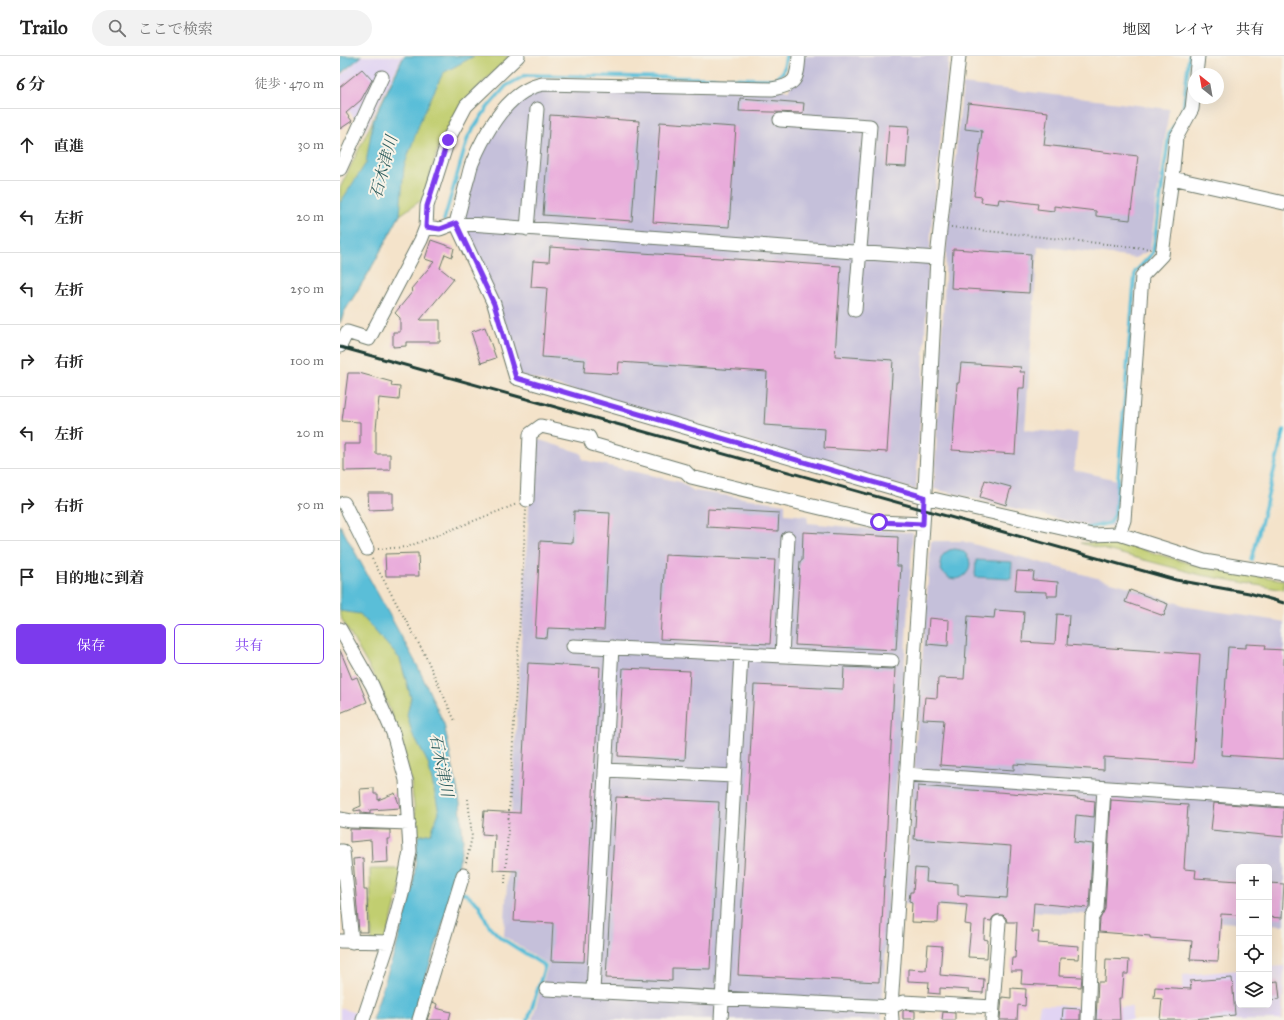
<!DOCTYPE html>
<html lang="ja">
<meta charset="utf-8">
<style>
:root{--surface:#fff;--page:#f2f2f2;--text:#222;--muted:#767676;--line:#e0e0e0;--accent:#7c3aed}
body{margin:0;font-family:"IM FELL Great Primer","Noto Serif JP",serif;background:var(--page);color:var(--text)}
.controls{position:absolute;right:12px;bottom:12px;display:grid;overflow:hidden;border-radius:6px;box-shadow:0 4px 16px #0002}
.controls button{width:36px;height:36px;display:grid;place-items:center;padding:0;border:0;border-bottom:1px solid var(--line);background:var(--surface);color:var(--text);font:20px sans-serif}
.compass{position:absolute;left:848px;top:12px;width:36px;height:36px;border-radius:50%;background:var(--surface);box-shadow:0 4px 16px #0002;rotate:329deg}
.stop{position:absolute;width:12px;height:12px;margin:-9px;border:3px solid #7c3aed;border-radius:50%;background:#fff}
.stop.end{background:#7c3aed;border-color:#fff;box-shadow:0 1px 4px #0008}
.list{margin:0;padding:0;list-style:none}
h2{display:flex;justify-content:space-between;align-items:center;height:52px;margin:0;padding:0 16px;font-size:17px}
h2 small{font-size:13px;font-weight:400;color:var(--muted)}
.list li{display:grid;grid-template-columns:26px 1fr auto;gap:12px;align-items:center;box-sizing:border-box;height:72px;padding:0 16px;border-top:1px solid var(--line)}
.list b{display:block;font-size:15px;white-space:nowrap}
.list em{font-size:13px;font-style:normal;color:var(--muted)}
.actions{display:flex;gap:8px;padding:12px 16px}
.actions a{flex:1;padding:9px 0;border:1px solid var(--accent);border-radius:6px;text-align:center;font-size:14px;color:var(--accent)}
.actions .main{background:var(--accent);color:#fff}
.icon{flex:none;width:22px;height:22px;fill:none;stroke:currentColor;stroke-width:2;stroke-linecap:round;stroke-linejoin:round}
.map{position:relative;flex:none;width:944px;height:964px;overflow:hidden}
header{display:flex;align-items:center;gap:24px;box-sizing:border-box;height:56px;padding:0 20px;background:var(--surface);border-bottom:1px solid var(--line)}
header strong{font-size:19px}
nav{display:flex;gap:22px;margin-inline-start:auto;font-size:14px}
.search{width:280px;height:36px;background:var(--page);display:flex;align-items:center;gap:10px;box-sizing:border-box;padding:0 14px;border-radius:22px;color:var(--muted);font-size:15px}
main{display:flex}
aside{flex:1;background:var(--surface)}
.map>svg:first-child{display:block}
.built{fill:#e1d4f3}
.industrial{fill:#c5c0da}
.green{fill:#c1ce6f;stroke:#708652}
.water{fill:#5abed8;stroke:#3c7e86}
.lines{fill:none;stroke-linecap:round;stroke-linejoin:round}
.stream{stroke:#5abed8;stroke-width:3.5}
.building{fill:#e9acdb}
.minor-casing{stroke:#6a7768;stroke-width:15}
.path{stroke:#6a7768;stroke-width:2;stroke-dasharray:1 3;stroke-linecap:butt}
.minor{stroke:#fff;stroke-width:13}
.rail{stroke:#1f3d34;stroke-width:3}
.route{stroke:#7c3aed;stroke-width:5}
.labels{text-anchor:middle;stroke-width:4;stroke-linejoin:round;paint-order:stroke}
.water-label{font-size:16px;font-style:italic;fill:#2e5d5d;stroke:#f7f3e8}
</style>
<header>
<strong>Trailo</strong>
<div class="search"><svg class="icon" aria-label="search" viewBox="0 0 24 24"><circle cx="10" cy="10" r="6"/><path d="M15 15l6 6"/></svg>ここで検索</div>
<nav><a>地図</a><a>レイヤ</a><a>共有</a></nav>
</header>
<main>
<aside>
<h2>6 分<small>徒歩 · 470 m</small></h2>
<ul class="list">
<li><svg class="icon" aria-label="ahead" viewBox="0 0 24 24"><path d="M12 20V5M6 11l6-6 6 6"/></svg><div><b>直進</b></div><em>30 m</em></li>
<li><svg class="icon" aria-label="left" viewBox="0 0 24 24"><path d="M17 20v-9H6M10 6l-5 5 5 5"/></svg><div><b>左折</b></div><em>20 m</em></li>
<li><svg class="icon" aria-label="left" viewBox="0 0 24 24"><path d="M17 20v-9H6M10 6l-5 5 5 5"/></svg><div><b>左折</b></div><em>250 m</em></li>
<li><svg class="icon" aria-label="right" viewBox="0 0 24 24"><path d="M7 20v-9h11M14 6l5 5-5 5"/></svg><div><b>右折</b></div><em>100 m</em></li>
<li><svg class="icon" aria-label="left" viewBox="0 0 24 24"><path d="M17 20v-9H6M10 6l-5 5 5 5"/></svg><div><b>左折</b></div><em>20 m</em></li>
<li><svg class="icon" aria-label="right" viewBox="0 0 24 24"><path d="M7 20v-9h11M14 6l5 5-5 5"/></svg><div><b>右折</b></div><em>50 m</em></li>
<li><svg class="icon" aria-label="arrive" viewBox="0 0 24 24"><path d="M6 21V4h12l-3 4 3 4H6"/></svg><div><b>目的地に到着</b></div></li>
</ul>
<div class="actions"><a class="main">保存</a><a>共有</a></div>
</aside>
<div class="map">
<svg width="944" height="964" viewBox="0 0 944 964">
<rect width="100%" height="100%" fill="#f7f3e8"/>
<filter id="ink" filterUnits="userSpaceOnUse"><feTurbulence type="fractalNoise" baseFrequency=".025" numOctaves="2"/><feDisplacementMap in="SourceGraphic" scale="8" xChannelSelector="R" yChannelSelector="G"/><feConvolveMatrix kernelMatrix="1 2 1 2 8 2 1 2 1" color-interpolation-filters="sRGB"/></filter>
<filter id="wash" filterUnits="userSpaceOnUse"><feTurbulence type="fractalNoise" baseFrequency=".012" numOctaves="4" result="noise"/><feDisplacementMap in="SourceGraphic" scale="16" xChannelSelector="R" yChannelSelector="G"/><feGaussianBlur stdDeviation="0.9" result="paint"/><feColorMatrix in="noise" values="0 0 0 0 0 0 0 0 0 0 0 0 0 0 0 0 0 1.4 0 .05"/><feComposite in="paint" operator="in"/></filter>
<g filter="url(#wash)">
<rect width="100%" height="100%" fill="#f4e3ca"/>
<!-- built -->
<path class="built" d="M22 0H63L25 75 0 44V20Z
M944 910 942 964H844L843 919 899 914V949H929V911Z
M700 949 792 951V964H697Z
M0 952 19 958 16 964H0Z"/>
<!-- industrial -->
<path class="industrial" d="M462 0H609L591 176 576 434 177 318 120 168 135 107 157 68 182 40 201 32 449 34Z
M623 28 829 53 810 194 795 202 698 190 685 374 738 377 734 414 778 424 774 470H749L594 433 607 179Z
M193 382 241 397 243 404 340 426 354 435 445 448V458L467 460 468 467 573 477 541 964H192L208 909 164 880Z
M591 485H622L793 532 849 551 944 566V869L929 868V811H899V867L564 848Z"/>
<!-- green -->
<path class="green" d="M64 0 0 194V132Z
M88 0H170L122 47 100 85 83 143 60 159 29 216 4 256 0 267Z
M773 485 862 511 944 524V534L861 519 740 487Z
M0 513 60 603 104 747 73 833 78 780 71 726 62 686 42 634 0 560Z
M30 813H65L44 892 32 890Z"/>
<!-- water -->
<path class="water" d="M0 0H22L0 18Z
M64 0H134L103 17 81 63 64 111 60 159 29 216 4 256 0 267V147L26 107 33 65Z
M0 469 77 609 104 668 120 747 123 785 114 833 72 964H32L56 892 73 833 78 780 91 777 99 756 88 707 72 677 67 659 71 642 60 603 20 558 0 555Z
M600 508a15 15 0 1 1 30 0a15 15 0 1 1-30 0Z
M636 504 672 506 671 523 635 521Z"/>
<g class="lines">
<!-- stream -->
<path class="stream" d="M104 164 128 81 147 52 166 30 186 19 435 23 443 16 446 0
M746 472H748L770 467 775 458 795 216 813 197 829 78 843 55 849 0
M912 504 944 374
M121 836 126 838 139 849 149 870 161 882 205 910 188 964"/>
</g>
<g id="blocks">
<!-- building -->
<path class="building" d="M22 13 32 24 21 44 6 57 12 65 0 73V31Z
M400 42 464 47 463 57 399 55Z
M628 47 708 56 704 89 798 100 790 164 756 160V155L714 150V155L697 153 698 148 659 143 658 148 641 146 642 141 634 140 642 75 625 73Z
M210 59 299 65 292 165 203 159Z
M320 66 396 71 389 171 313 166Z
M549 69 569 70 566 111 546 110Z
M91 184 114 192 112 201 105 198 100 212 114 223 80 264H100V286H66V290L53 291V276H60V262L55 257 73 235 71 233 94 206 85 203Z
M210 191 501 210 495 300 553 304 547 396 484 392 485 373 424 369 427 316 279 306 278 318 244 316 245 304 202 301 207 232 191 231 193 205 209 206Z
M613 193 691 198 689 237 611 232Z
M145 271 156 302 141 307 131 276Z
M621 307 681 311 680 316H685L684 332H679L675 398 612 394 617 327H619Z
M8 317H19L52 326 51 330 60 331 59 344 39 342 36 373V398H50V414L4 415V388H20V366L2 365Z
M645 424 671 431 666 449 640 441Z
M28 437H53V453L29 454Z
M368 453 439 457 438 475 367 471Z
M234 455 270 457 264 574 208 572 207 582 195 581 200 485 233 487Z
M463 476 558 481 557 510H561L556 594 455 589 460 505H462Z
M78 497 79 520H46L45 498Z
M325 499 435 504 430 588 320 583Z
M677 515 694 516 693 524 718 526 717 540H707V536L675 535Z
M790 534 828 548 824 560 785 546Z
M655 554 684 556 682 586 715 588 717 558 729 559 727 589 860 598 853 707 764 701V714L674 708V714L600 709 604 664 583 663 585 641 597 642 598 622 624 623 628 560 654 562Z
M589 562 609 564 608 590 587 588Z
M906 588 926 589 925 593 944 594V703L881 699 888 591 906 592Z
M0 594 12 623 17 621 27 646 0 657Z
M188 607 260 611 244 906 211 905 213 867 174 865 177 815 153 814 155 779 142 778 144 755 180 757Z
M504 611 552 613 555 612 539 926 398 919 414 629 503 633Z
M283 612 350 615 345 704 278 700Z
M578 730 738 742 737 743 755 745 754 761 736 759 734 786 753 788 749 850 748 852 694 847 692 876H699L698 887 739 890 738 903 720 902 719 920 742 921 741 931 681 928 682 915H671L672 902H675L677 866H667L666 862 663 859H656L653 861 651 865 645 864 644 883 648 884 647 902 628 901 631 869 625 868 627 849 599 847 598 867 571 866 572 846 569 845 570 836H573L575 812 587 813 586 826 618 828V839L667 842 671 790 574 783Z
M34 732V738H38V744L55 737 59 748 60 752 30 754V758L21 757V754L14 755V753L21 750 20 733Z
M276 741 379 746 370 913 332 912V925L266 922Z
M771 744 848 749 844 813 856 814 855 822 899 825V859L881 858 878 905 850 904 852 885 810 882V880L759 876 760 863 765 853Z
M874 747 944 752V781L871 774Z
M10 773 50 774V783H47L48 806 32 807 31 784 10 786Z
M23 802 24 834H27L28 876H19L13 803Z
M929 827 944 828 942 862 929 861Z
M588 889 602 890 600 919 644 923 643 937 629 936V934L600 932V938L588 937 589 926 568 925V913L586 914Z
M766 903 789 904 788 918H784L782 942H779L780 964H756L758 926H765Z
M892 922 895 959 844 964H820L822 943 814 942 815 931 851 933 850 925Z
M938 925 940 943 929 944V926Z
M671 932 686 933 685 950 678 949 677 964H660L662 941 671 942Z
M93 946 97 948 96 952 111 956 109 964H87Z
M723 952 740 953V964H722Z
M564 954 575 955V963H563V955Z
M603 956 615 957V964H602Z"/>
</g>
</g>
<g filter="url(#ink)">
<use href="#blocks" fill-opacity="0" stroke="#6a7768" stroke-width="1"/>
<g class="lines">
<defs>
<path id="minor" d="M459 0C457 23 457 29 432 33L203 28C169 34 146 75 133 105 130 111 129 119 127 125 123 139 120 153 116 167L154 248 176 322 584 441 752 479 779 478 864 505 944 518
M856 18 858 0
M440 64 530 70 515 254
M0 113 42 21
M832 122 944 147
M86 171 87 150 108 84 126 50 178 0
M187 173 197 53
M0 290 7 276 29 283 81 184 86 171 100 173 116 167 597 202
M187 444 190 378 201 370 249 381 252 388 345 415 351 421 539 466 583 468
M4 447 27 493
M779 478 784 464 802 220 822 199 832 122 836 82 852 53 854 34
M0 573 32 629 53 677 66 724 70 795 62 838 49 886 23 964
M233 590 552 605
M442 600 448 482
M265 714 394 720
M566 718 944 744
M0 763 11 765 69 767
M0 795H3L12 886
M0 885 49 886
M206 933 551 951 563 946 653 951
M253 935 272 591
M79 964 123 819
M381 964 401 598
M552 964 551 951 584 454 597 202 619 0
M652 964 659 866
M748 964 752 861 757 853 764 732"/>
</defs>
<!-- minor casing -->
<use href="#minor" class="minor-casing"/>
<!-- path -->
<path class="path" d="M611 171 812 193
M38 493 67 491 177 448
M32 503 85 599 115 665
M126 807 132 781 128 743
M165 827 186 454"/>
<!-- minor -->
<use href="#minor" class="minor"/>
<!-- rail -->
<path class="rail" d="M0 291 836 524 909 537 944 547"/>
</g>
</g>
<g class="lines" filter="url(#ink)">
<!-- route -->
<path class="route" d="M108 84 87 150 86 171 100 173 116 167 154 248 176 322 584 441 583 468 539 466"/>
</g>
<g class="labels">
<!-- water labels -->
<g class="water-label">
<text transform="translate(43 111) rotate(-75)" y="6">石木津川</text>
<text transform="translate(102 709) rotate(79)" y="6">石木津川</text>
</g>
</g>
</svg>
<div class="controls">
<button>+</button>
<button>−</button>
<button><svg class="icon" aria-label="locate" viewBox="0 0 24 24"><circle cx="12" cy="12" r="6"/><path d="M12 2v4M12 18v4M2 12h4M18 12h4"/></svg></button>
<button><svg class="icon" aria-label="layers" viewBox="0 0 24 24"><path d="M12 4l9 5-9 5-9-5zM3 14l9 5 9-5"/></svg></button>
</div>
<svg class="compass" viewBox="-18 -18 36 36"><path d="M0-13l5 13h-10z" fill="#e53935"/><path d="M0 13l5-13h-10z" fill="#767676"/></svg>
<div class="stop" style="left:539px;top:466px"></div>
<div class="stop end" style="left:108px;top:84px"></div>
</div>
</main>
